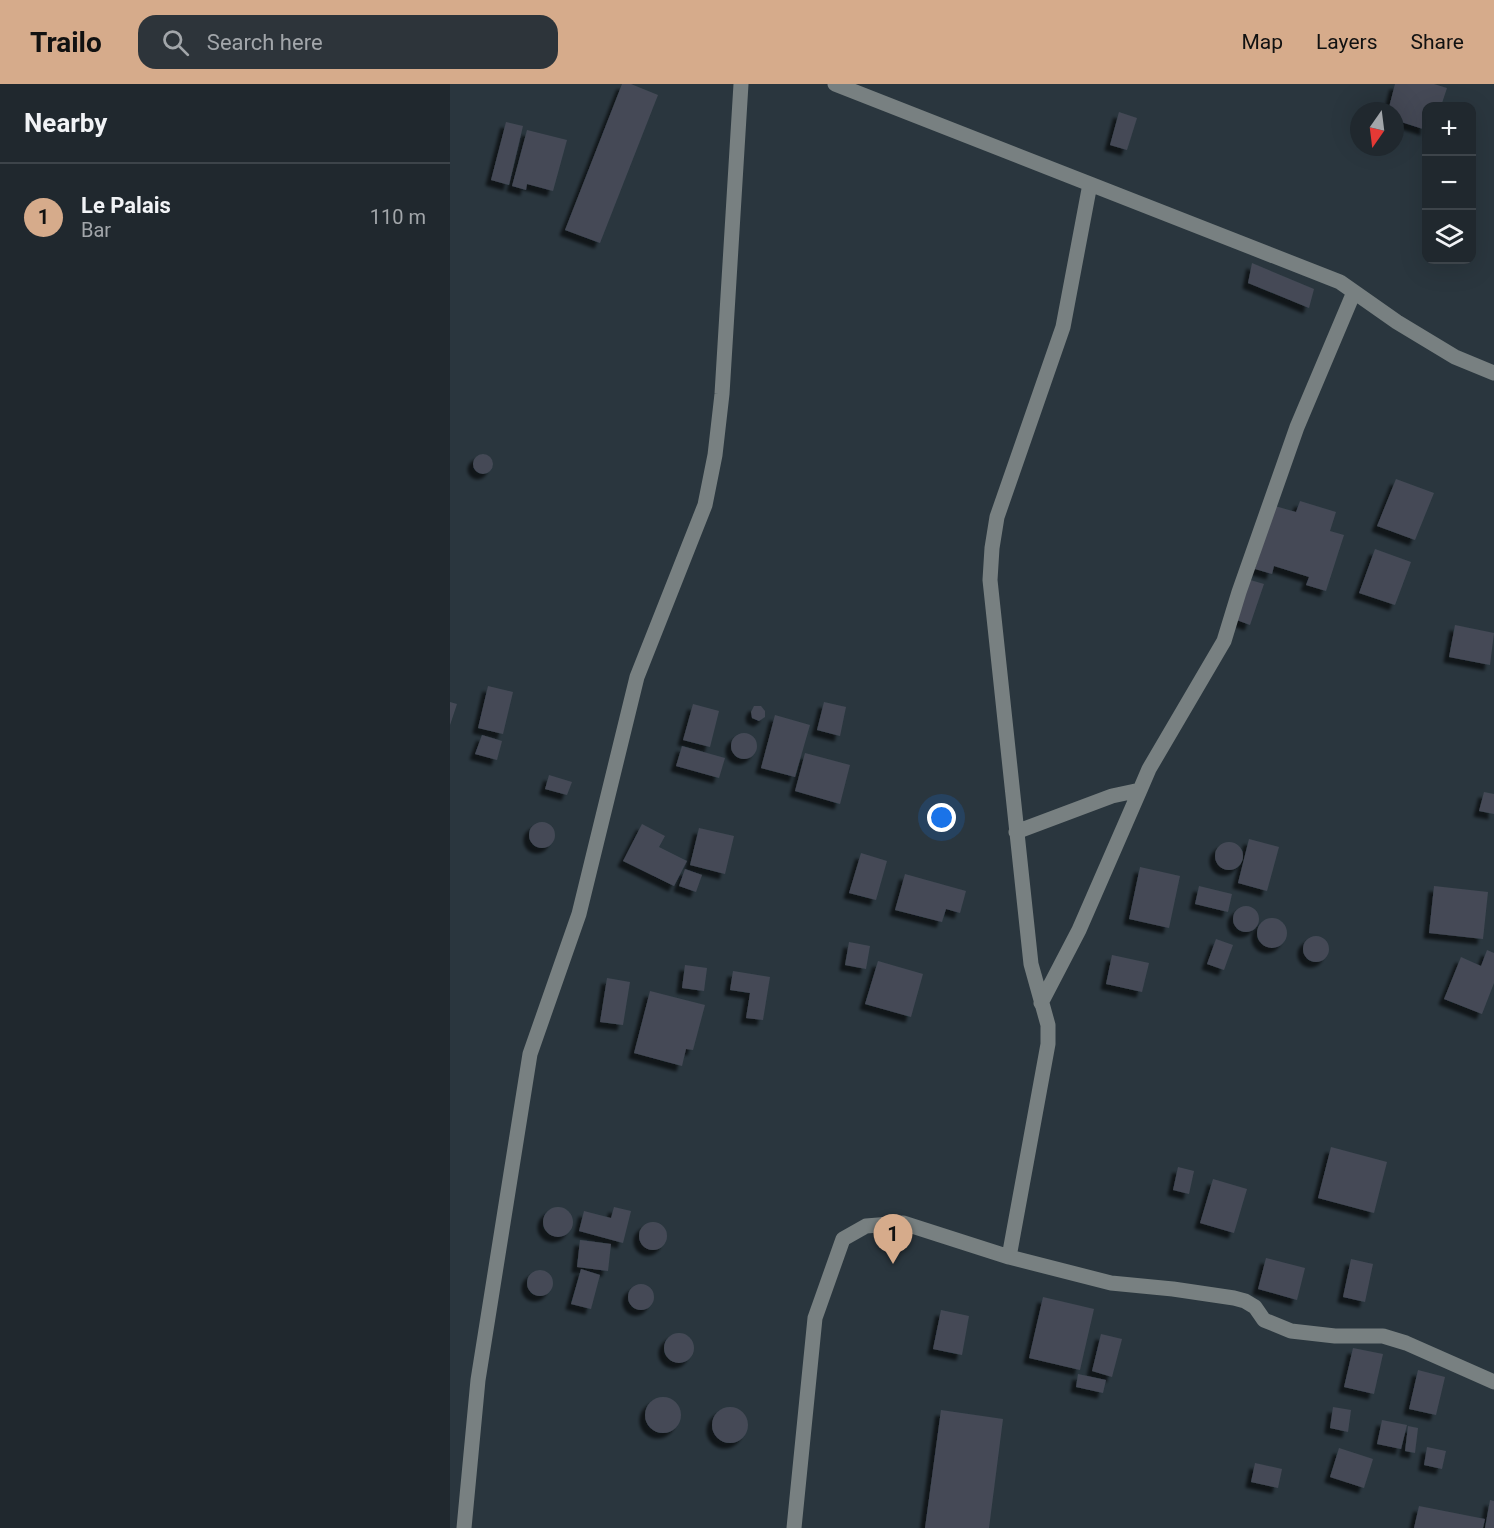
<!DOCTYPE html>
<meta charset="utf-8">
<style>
:root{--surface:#20282e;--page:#2d343a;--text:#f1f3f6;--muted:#a2a6aa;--line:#3d444a;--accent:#d6ab8b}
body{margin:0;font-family:Roboto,sans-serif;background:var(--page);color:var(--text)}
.controls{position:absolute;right:18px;top:18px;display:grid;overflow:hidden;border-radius:12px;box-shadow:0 6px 24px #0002}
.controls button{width:54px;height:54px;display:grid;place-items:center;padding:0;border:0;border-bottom:2px solid var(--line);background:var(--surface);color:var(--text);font:30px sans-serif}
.compass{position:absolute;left:900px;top:18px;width:54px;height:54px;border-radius:50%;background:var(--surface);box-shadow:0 6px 24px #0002;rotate:194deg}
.you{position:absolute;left:492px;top:734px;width:21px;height:21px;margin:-15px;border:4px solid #fff;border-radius:50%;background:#1a73e8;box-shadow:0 0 0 9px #1a73e833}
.badge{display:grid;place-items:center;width:39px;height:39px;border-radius:50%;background:var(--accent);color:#111;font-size:20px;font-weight:700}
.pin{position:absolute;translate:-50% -50px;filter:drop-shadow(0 2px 3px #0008)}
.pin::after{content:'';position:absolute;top:32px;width:21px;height:18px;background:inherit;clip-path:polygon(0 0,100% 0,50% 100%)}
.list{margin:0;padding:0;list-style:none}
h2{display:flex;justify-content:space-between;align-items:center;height:78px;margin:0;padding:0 24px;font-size:26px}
h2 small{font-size:20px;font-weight:400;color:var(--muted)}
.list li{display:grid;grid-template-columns:39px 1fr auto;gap:18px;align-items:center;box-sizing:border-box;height:108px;padding:0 24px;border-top:2px solid var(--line)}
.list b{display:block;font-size:22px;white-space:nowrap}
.list p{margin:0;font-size:20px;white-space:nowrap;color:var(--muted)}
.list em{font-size:20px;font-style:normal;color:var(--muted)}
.icon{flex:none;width:33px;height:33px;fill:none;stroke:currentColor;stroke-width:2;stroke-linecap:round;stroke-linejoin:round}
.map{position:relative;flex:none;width:1044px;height:1444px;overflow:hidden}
header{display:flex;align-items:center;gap:36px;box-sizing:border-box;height:84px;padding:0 30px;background:var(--accent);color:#111}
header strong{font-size:28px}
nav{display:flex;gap:33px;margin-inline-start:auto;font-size:21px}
.search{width:420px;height:54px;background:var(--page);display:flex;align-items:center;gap:15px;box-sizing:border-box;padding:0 21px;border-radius:18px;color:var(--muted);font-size:22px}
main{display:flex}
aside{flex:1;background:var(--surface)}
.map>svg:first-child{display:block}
.building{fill:#444a56;filter:url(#shadow)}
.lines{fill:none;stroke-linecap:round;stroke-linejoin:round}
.minor{stroke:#788081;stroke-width:15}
</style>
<header>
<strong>Trailo</strong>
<div class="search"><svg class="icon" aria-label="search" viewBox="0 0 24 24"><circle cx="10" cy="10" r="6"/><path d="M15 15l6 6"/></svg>Search here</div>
<nav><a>Map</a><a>Layers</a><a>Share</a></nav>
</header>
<main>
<aside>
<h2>Nearby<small></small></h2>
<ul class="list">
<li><span class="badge">1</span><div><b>Le Palais</b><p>Bar</p></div><em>110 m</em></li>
</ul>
</aside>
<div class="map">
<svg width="1044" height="1444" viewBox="0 0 1044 1444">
<defs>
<filter id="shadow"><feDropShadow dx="-5.5" dy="5.5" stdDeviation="1.5" flood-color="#0009"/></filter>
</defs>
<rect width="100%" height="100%" fill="#2a363e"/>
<!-- building -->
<path class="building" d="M172 0H181L208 11 150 159 115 146Z
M945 0H984L997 4 991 22H976V46L945 36V27H938Z
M669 28 687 34 677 66 660 61Z
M56 38 73 42 59 101 41 96Z
M77 46 117 56 103 107 77 100 76 106 62 102Z
M802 179 864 205 859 224 798 199Z
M23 380a10 10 0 1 1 20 0a10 10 0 1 1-20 0Z
M946 395 984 409 965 456 927 442Z
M850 417 886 428 880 447 894 451 876 507 856 501 859 493 824 482 822 490 805 485 825 422 846 428Z
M925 465 961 478 945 521 909 509Z
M797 495 814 500 800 541 784 535Z
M1005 541 1044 549 1040 581 999 573Z
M38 602 63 608 53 650 28 644Z
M0 618 7 620 0 641Z
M374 618 396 623 390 652 367 646Z
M243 620 269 627 260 663 233 656Z
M304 622H311L315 627V633L309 637 302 634 301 628Z
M325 631 360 641 345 693 311 684Z
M281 662a13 13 0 1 1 26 0a13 13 0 1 1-26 0Z
M32 651 52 657 47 676 25 670Z
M232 662 275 674 269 694 226 682Z
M355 669 400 681 390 720 345 707Z
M99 691 122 698 117 711 95 705Z
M1034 708 1044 710V730L1029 727Z
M79 751a13 13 0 1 1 26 0a13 13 0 1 1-26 0Z
M192 740 215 752 209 763 237 777 224 802 173 777Z
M249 744 284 752 275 790 240 781Z
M799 755 829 763 817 807 788 799Z
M765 772a14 14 0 1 1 28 0a14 14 0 1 1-28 0Z
M411 769 437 777 426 816 399 809Z
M690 783 730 792 719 844 679 835Z
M235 785 252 791 246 808 229 802Z
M455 790 516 807 510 829 496 825 492 838 445 826Z
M749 802 782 810 778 828 745 820Z
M984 802 1038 808 1033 855 979 849Z
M783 835a13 13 0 1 1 26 0a13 13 0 1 1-26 0Z
M807 849a15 15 0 1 1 30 0a15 15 0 1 1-30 0Z
M853 865a13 13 0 1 1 26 0a13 13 0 1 1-26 0Z
M766 855 783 861 774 886 757 880Z
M399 858 420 862 416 885 395 881Z
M1037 866 1044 869V899L1032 930 994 915 1011 873 1031 882Z
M662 871 699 879 692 908 656 900Z
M428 877 473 890 461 933 415 920Z
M235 881 257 884 254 907 232 904Z
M283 887 320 893 313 936 296 934 300 909 280 906Z
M157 894 180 898 173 941 150 938Z
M200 907 255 921 243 966 236 965 232 982 184 969Z
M881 1063 937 1078 924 1129 868 1114Z
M728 1083 744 1087 739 1110 723 1106Z
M763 1095 797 1105 784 1149 750 1139Z
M164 1123 181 1127 173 1159 129 1147 134 1127 161 1134Z
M93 1138a15 15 0 1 1 30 0a15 15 0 1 1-30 0Z
M189 1152a14 14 0 1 1 28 0a14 14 0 1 1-28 0Z
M130 1156 161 1160 158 1187 127 1183Z
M816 1174 855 1184 847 1216 808 1205Z
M901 1175 923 1180 915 1218 893 1213Z
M131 1185 150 1191 141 1225 121 1220Z
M77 1199a13 13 0 1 1 26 0a13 13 0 1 1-26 0Z
M178 1213a13 13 0 1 1 26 0a13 13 0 1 1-26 0Z
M593 1213 644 1225 630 1286 579 1274Z
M491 1226 519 1232 512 1271 483 1265Z
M214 1264a15 15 0 1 1 30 0a15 15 0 1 1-30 0Z
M651 1250 672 1255 662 1293 642 1287Z
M903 1264 933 1270 924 1310 894 1303Z
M968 1286 995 1293 986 1331 959 1325Z
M628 1290 656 1296 653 1309 626 1303Z
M195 1331a18 18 0 1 1 36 0a18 18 0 1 1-36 0Z
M262 1341a18 18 0 1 1 36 0a18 18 0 1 1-36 0Z
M883 1323 901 1326 898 1348 880 1344Z
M491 1326 553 1335 539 1444H475Z
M932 1336 957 1341 951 1365 927 1360Z
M958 1342 968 1344 965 1369 955 1367Z
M977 1363 996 1367 992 1385 974 1381Z
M889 1364 923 1375 914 1404 880 1393Z
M805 1379 832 1385 828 1404 801 1398Z
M1040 1416 1044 1417V1444H1035Z
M969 1422 1035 1435 1033 1444H964Z"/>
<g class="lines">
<!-- minor -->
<path class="minor" d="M385 0 640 100 613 243 547 433 542 464 540 496 581 880 598 941V960L559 1173
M640 100 890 198 947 238 1005 273 1044 289
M566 748 662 712 690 706 699 685 774 557 789 508 847 343 904 208
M591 919 629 846 690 706
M14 1444 28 1296 80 970 129 830 187 593 255 421 265 371 272 310 291 0
M344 1444 365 1234 393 1155 416 1142 453 1139 559 1173 661 1199 723 1205 784 1214 795 1217 805 1223 814 1236 841 1247 885 1252H933L956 1259 1044 1298"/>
</g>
</svg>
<div class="controls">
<button>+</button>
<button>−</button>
<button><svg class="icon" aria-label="layers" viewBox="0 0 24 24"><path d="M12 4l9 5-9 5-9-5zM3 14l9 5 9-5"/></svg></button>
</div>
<svg class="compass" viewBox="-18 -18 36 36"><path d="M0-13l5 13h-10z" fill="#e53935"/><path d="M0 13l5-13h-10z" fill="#a2a6aa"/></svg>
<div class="you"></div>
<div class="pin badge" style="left:443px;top:1180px">1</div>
</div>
</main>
